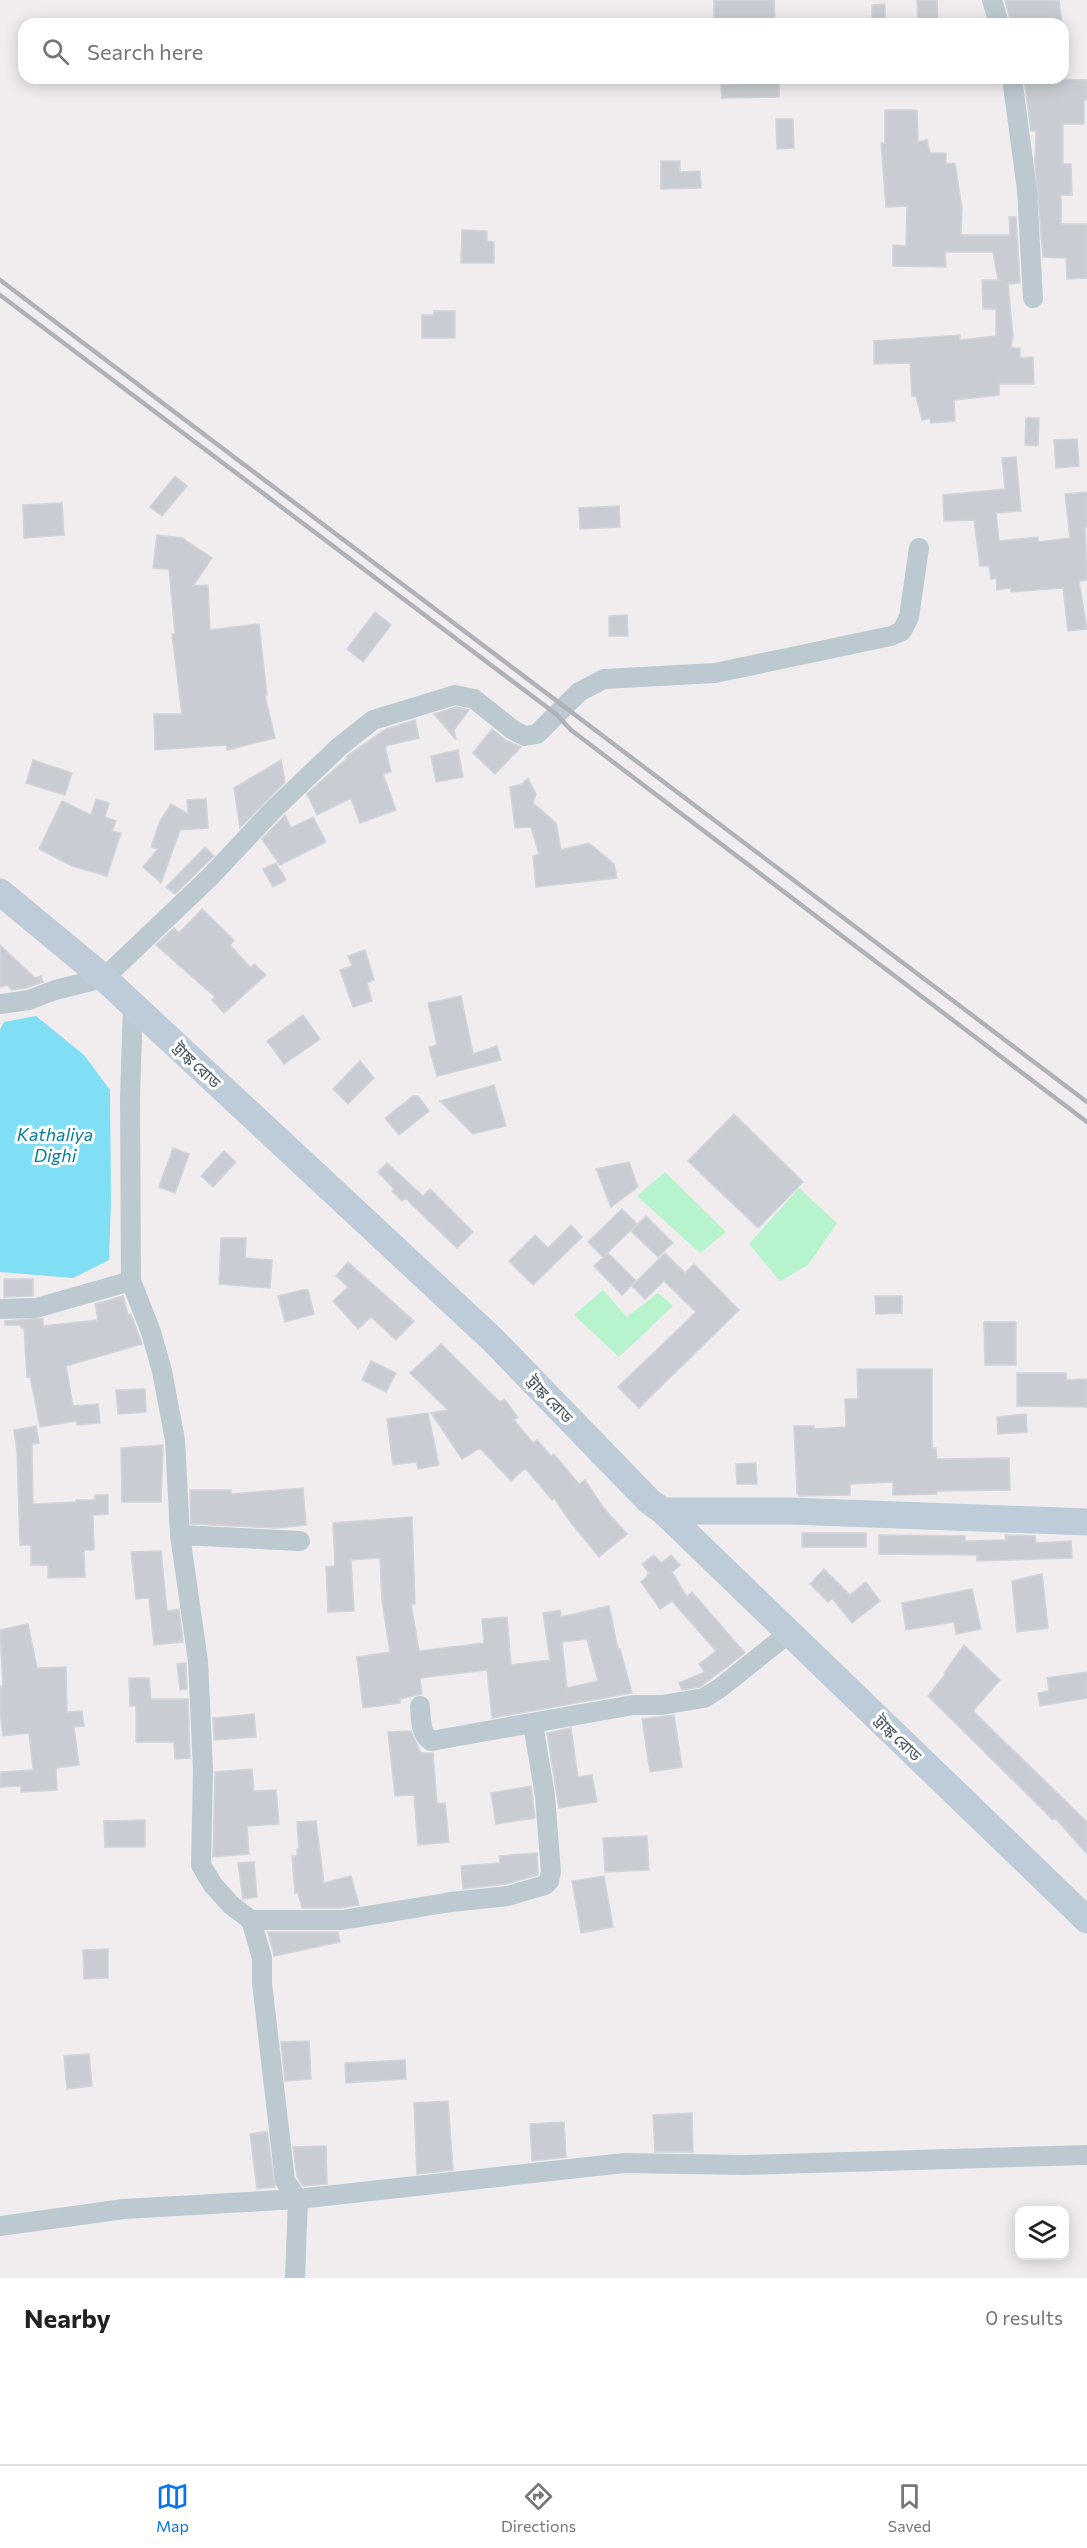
<!DOCTYPE html>
<meta charset="utf-8">
<style>
:root{--surface:#fff;--page:#f6f6f6;--text:#222;--muted:#767676;--line:#e0e0e0;--accent:#0874f0}
body{margin:0;font-family:Commissioner,"Noto Sans Bengali",sans-serif;background:var(--page);color:var(--text)}
.controls{position:absolute;right:18px;bottom:18px;display:grid;overflow:hidden;border-radius:12px;box-shadow:0 3px 15px #0003}
.controls button{width:54px;height:54px;display:grid;place-items:center;padding:0;border:0;border-bottom:2px solid var(--line);background:var(--surface);color:var(--text);font:30px sans-serif}
.list{margin:0;padding:0;list-style:none}
h2{display:flex;justify-content:space-between;align-items:center;height:78px;margin:0;padding:0 24px;font-size:26px}
h2 small{font-size:20px;font-weight:400;color:var(--muted)}
.icon{flex:none;width:33px;height:33px;fill:none;stroke:currentColor;stroke-width:2;stroke-linecap:round;stroke-linejoin:round}
.map{position:relative;flex:none;width:1087px;height:2278px;overflow:hidden}
.search{position:absolute;background:var(--surface);box-shadow:0 3px 15px #0003;left:18px;right:18px;top:18px;height:66px;display:flex;align-items:center;gap:15px;box-sizing:border-box;padding:0 21px;border-radius:18px;color:var(--muted);font-size:22px}
.sheet{height:186px;background:var(--surface)}
nav{display:flex;justify-content:space-around;align-items:center;box-sizing:border-box;height:84px;border-top:2px solid var(--line);background:var(--surface);font-size:16px;color:var(--muted)}
nav a{display:grid;justify-items:center;gap:3px}
nav .on{color:var(--accent)}
.map>svg:first-child{display:block}
.green{fill:#b7f3cd}
.water{fill:#80dff4}
.building{fill:#c9cdd3;stroke:#d1d4da;stroke-width:1.5;fill-rule:evenodd}
.lines{fill:none;stroke-linecap:round;stroke-linejoin:round}
.street{stroke:#bdc9d1;stroke-width:20}
.secondary{stroke:#beccd9;stroke-width:27}
.rail{stroke:#afb3b9;stroke-width:4.5}
.labels{text-anchor:middle;stroke-width:6;stroke-linejoin:round;paint-order:stroke}
.street-label{font-size:16px;fill:#44525d;stroke:#fff}
.water-label{font-size:18px;font-style:italic;fill:#03809c;stroke:#fff}
</style>
<div class="map">
<svg width="1087" height="2278" viewBox="0 0 1087 2278">
<rect width="100%" height="100%" fill="#f1edee"/>
<!-- green -->
<path class="green" d="M665 1172 726 1232 700 1253 637 1196Z
M799 1188 837 1223 808 1265 780 1281 749 1244Z
M603 1290 627 1317 658 1293 673 1306 619 1357 574 1315Z"/>
<!-- water -->
<path class="water" d="M36 1016 84 1055 110 1090 111 1201 109 1260 73 1278 0 1272V1030L4 1022Z"/>
<!-- building -->
<path class="building" d="M714 0H774L775 24H714Z
M917 0H937L938 24H918Z
M1005 0H1059L1062 24H1011Z
M885 4V24H872V5Z
M763 78H779V97L722 98 721 85 763 82Z
M1024 78 1087 80V100H1084V124H1063V164H1071L1072 195H1061V224H1087V278L1067 279 1066 258 1043 257 1035 163 1036 131H1031Z
M885 110H917L918 142 927 140 930 153H946V164L955 163 962 208 961 235H1010L1009 217H1016L1020 283 1008 284 1013 336 1011 348H1020V358L1033 357 1034 384H999V395L954 400 955 421 931 423 930 418 922 420 916 396H912L910 363 874 364V341L960 335V340L996 336V309H983L982 280H998L993 252H945L946 267 893 266V245L906 246 907 206 886 207 881 143H885Z
M776 119H793L794 148 777 149Z
M661 161H680V172L700 171 701 188 661 189Z
M462 230 487 231V241L494 242V263H461Z
M434 311H455V338H422V315H434Z
M1026 418H1039L1038 446 1025 445Z
M1077 439 1079 466 1056 468 1054 440Z
M1016 457 1021 511 996 513 999 541 1038 537V542L1070 538 1065 494 1087 492V527H1085L1087 580 1079 581 1087 629 1068 631 1063 588 1011 592V588L997 590 996 578 991 579 989 566H980L974 520 944 521 943 495 1005 489 1002 458Z
M175 476 187 486 162 516 150 507Z
M62 503 64 535 24 538 23 505Z
M619 506 620 527 580 529 579 508Z
M157 535 182 538 212 558 193 586 208 585 210 630 259 624 267 695 265 696 275 738 227 750 226 745 155 750 154 714H182L172 634H175L169 569 153 568Z
M375 612 391 625 363 662 347 649Z
M627 615 628 636H609V616Z
M456 707 469 710 454 730 456 740 434 714Z
M415 720 419 738 385 746 391 772 383 774 396 810 360 823 351 798 317 815 307 794 346 759 347 756 386 729Z
M492 729 507 741 521 747 495 774 473 753Z
M458 750 463 777 436 782 431 756Z
M33 760 72 773 65 795 26 783Z
M281 760 285 782 240 828 234 788Z
M528 778 536 794 533 803 556 823 561 850 589 843 614 864 617 878 536 887 533 856 539 854 531 827 515 828 510 787 522 784Z
M96 799 109 803 105 817 116 821 112 831 121 833 107 876 72 866 39 849 62 801 91 815Z
M206 799 208 828 180 830 161 883 143 867 158 849 151 847 160 821 171 804 188 814 187 800Z
M285 815 291 828 313 817 326 842 280 865 262 839Z
M205 847 214 856 175 894 166 887Z
M276 863 286 880 273 887 263 869Z
M202 909 234 940 230 945 251 968 254 964 266 975 224 1013 212 1000 215 997 156 945 174 928 179 933Z
M0 945 35 978 41 976 43 982 26 988 12 990 7 985 0 987Z
M365 950 374 980 367 983 372 1001 353 1007 340 970 352 966 348 956Z
M461 996 473 1054 497 1046 501 1060 437 1076 429 1047 437 1045 428 1003Z
M303 1015 320 1039 284 1064 267 1041Z
M360 1061 374 1078 348 1104 333 1089Z
M494 1085 506 1126 473 1134 440 1101Z
M413 1096H418L429 1111 399 1135 385 1118Z
M734 1114 803 1182 758 1228 688 1161Z
M173 1148 189 1154 175 1193 159 1187Z
M224 1151 236 1162 213 1187 201 1176Z
M629 1162 638 1187 611 1207 596 1169Z
M387 1163 423 1196 430 1189 473 1232 457 1248 405 1198 402 1201 392 1191 394 1189 378 1172Z
M622 1209 637 1224 603 1257 588 1242Z
M646 1216 673 1243 658 1257 631 1231Z
M571 1225 582 1237 533 1285 509 1261 535 1235 548 1248Z
M221 1238H246L245 1258 272 1260 270 1288 219 1284Z
M608 1253 636 1281 622 1295 594 1266Z
M665 1253 685 1273 694 1264 739 1310 639 1408 618 1387 696 1312 664 1281 645 1299 632 1286Z
M348 1262 414 1321 396 1340 371 1317 358 1329 333 1301 348 1287 336 1276Z
M4 1279H33V1296L4 1297Z
M302 1290H308L314 1314 285 1322 278 1296Z
M123 1296 128 1315 131 1314 142 1344 66 1366 73 1406 98 1404 100 1423 77 1425V1421L40 1427 30 1376 27 1377 24 1328H21V1325H5V1321L43 1318V1326L98 1320 95 1304Z
M875 1296H902V1313L876 1314Z
M984 1322H1016V1365H985Z
M441 1344 500 1402 504 1399 518 1417 514 1420 533 1443 537 1440 551 1456 554 1454 579 1484 585 1480 603 1507 627 1534 599 1557 571 1523 554 1498 552 1500 525 1468 511 1481 480 1448 462 1459 431 1413 448 1410 410 1373Z
M371 1361 396 1373 386 1392 362 1380Z
M857 1369H932V1448H936L937 1459 1009 1458 1010 1490 937 1491V1494L893 1495V1482L850 1484V1495L799 1496 797 1493 794 1426H814V1429L846 1427 845 1399H858Z
M1017 1373H1066V1380L1087 1379V1407L1017 1406Z
M145 1389 146 1412 118 1414 116 1390Z
M428 1413 439 1465 418 1469 416 1462 393 1465 387 1419Z
M1026 1414 1027 1432 998 1434 997 1417Z
M36 1426 39 1443 32 1444 33 1504 76 1502V1500H95V1495H108V1514L93 1515 94 1550H84L85 1577 48 1578V1565H31V1545H20L17 1452 14 1430Z
M163 1445 161 1502H122L121 1448Z
M756 1463 757 1484H737L736 1464Z
M303 1488 306 1525 276 1528 191 1524 190 1490H231V1494Z
M412 1517 415 1604H411L419 1651 484 1643 482 1619 507 1617 511 1665 550 1660 543 1613 560 1610 561 1617 609 1606 618 1649H620L632 1693 492 1718 487 1670 420 1678 422 1694 400 1699V1703L363 1708 357 1657 390 1652 382 1601 380 1558 351 1560 354 1611 328 1612 326 1567 335 1566 333 1523ZM587 1639 598 1681 567 1688 562 1642Z
M802 1533H866V1547H802Z
M879 1535 965 1536V1541L1006 1540 1005 1535 1035 1536 1036 1543 1071 1541 1072 1558 977 1561V1555L879 1554Z
M161 1551 167 1611 179 1609 183 1642 154 1645 149 1598 136 1599 131 1552Z
M654 1555 661 1563 671 1555 680 1565 672 1572 687 1597 692 1592 745 1653 700 1687 682 1690 679 1683 705 1672 699 1664 716 1651 672 1601 660 1609 641 1582 648 1576 647 1575 649 1573 642 1564Z
M824 1569 850 1595 866 1582 880 1601 852 1623 832 1598 828 1602 810 1584Z
M1042 1574 1048 1628 1017 1632 1012 1581Z
M972 1589 981 1629 956 1634 954 1622 906 1630 902 1603Z
M28 1624 37 1668 66 1667 67 1712 82 1711 84 1726 74 1727 79 1765 56 1768 57 1790 21 1792V1786L0 1787V1772L33 1770 29 1733 3 1736 0 1712V1686H3L0 1630Z
M964 1645 1000 1680 973 1711 1087 1822V1854L1055 1818 1053 1820 928 1696 945 1675 944 1673Z
M186 1663 187 1689 180 1690 177 1664Z
M1087 1672V1698L1040 1706 1038 1693 1049 1691 1047 1678Z
M129 1678H149L151 1699H188L190 1758 175 1759 174 1742H136V1706H130Z
M254 1714 256 1737 214 1740 213 1718Z
M674 1715 682 1767 650 1772 642 1719Z
M571 1728 578 1777 592 1775 597 1802 559 1808 547 1733Z
M411 1731 421 1753H433L437 1804 445 1803 449 1842 418 1845 414 1795 395 1796 388 1732Z
M252 1769 254 1791 276 1790 279 1824 247 1826 249 1854 213 1857 215 1772Z
M531 1786 535 1818 496 1824 491 1793Z
M145 1820V1847H105L104 1821Z
M316 1821 324 1883 351 1876 359 1905 341 1908H302L298 1893H295L292 1856H297V1849L299 1848 297 1822Z
M647 1836 649 1870 605 1872 603 1838Z
M537 1853 538 1875 506 1884 463 1889 461 1866 500 1863 499 1856Z
M254 1862 257 1897 243 1899 238 1863Z
M604 1876 613 1927 581 1933 572 1881Z
M268 1932H338L340 1942 274 1956Z
M108 1949V1978L84 1979 83 1950Z
M309 2041 311 2079 285 2081 281 2042Z
M89 2054 92 2086 67 2089 64 2056Z
M405 2060 406 2079 346 2083 345 2063Z
M448 2101 453 2170 417 2174 414 2103Z
M692 2113 693 2152H655L653 2115Z
M564 2122 566 2157 532 2161 530 2124Z
M267 2131 275 2187 257 2189 250 2134Z
M326 2146 327 2184 303 2186 297 2177 293 2147Z"/>
<g class="lines">
<!-- street -->
<path class="street" d="M992 0 999 24
M1012 78 1027 190 1033 298
M0 1004 29 1000 55 990 104 978 211 876 274 809 339 747 373 720 455 695 474 699 513 730 525 736 537 734 579 692 604 679 715 673 891 636 902 631 909 617 919 548
M133 1005 130 1097 131 1281 151 1332 162 1371 175 1440 180 1535 198 1661 203 1770 201 1865 213 1885 231 1905 251 1920 262 1958V1983L285 2181 298 2199 295 2278
M0 1309 36 1308 131 1281
M180 1535 300 1541
M420 1706C421 1718 420 1734 431 1741L633 1705H662L704 1698 720 1688 789 1633
M251 1920H342L451 1902 508 1896 545 1885 549 1881 551 1872 545 1796 533 1724
M0 2226 124 2209 298 2199 624 2163 744 2165 1087 2155"/>
<!-- secondary -->
<path class="secondary" d="M0 892 104 978 492 1339 649 1501 663 1511 1087 1920
M663 1511H791L1087 1522"/>
<!-- rail -->
<path class="rail" d="M0 280 1087 1102
M0 295 556 714 571 730 1087 1122"/>
</g>
<g class="labels">
<!-- street labels -->
<g class="street-label">
<text transform="translate(197 1065) rotate(43)" y="6">ট্রাঙ্ক রোড</text>
<text transform="translate(550 1399) rotate(46)" y="6">ট্রাঙ্ক রোড</text>
<text transform="translate(898 1738) rotate(44)" y="6">ট্রাঙ্ক রোড</text>
</g>
<!-- water labels -->
<g class="water-label">
<text x="55" y="1141">Kathaliya<tspan x="55" dy="21">Dighi</tspan></text>
</g>
</g>
</svg>
<div class="controls">
<button><svg class="icon" aria-label="layers" viewBox="0 0 24 24"><path d="M12 4l9 5-9 5-9-5zM3 14l9 5 9-5"/></svg></button>
</div>
<div class="search"><svg class="icon" aria-label="search" viewBox="0 0 24 24"><circle cx="10" cy="10" r="6"/><path d="M15 15l6 6"/></svg>Search here</div>
</div>
<section class="sheet">
<h2>Nearby<small>0 results</small></h2>
<ul class="list">
</ul>
</section>
<nav>
<a class="on"><svg class="icon" aria-label="map" viewBox="0 0 24 24"><path d="M3 6l6-2 6 2 6-2v14l-6 2-6-2-6 2zM9 4v14M15 6v14"/></svg>Map</a>
<a><svg class="icon" aria-label="directions" viewBox="0 0 24 24"><path d="M12 3l9 9-9 9-9-9zM9 14v-3h6M13 9l2 2-2 2"/></svg>Directions</a>
<a><svg class="icon" aria-label="saved" viewBox="0 0 24 24"><path d="M7 4h10v16l-5-4-5 4z"/></svg>Saved</a>
</nav>
